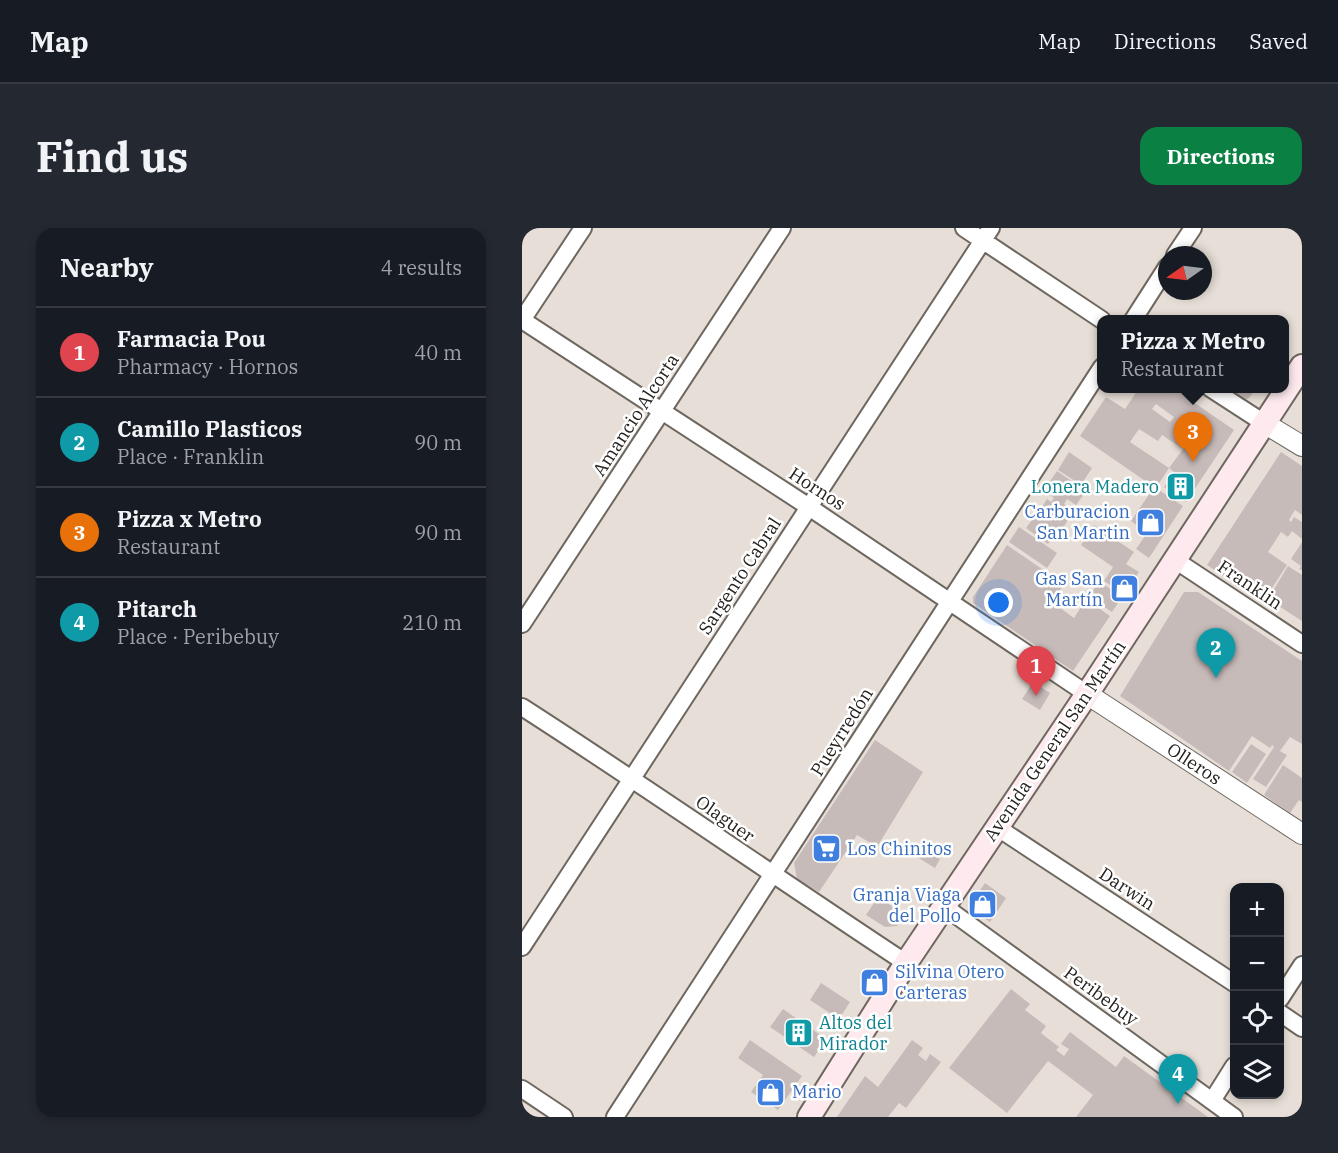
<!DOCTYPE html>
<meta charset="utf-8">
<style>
:root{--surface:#171b24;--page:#242831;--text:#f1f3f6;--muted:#9ea1a6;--line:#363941;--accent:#0b8043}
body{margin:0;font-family:"IBM Plex Serif",serif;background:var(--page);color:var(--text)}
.controls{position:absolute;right:18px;bottom:18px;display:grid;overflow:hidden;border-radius:12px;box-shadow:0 3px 9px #0003}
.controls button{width:54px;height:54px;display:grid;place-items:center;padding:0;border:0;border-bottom:2px solid var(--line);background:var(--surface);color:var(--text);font:30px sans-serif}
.compass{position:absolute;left:636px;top:18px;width:54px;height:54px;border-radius:50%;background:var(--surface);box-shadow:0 3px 9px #0003;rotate:256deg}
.you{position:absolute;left:477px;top:375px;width:21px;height:21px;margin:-15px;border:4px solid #fff;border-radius:50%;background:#1a73e8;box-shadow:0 0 0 9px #1a73e833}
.badge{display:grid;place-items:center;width:39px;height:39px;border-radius:50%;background:var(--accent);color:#fff;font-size:20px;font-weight:700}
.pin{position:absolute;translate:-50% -50px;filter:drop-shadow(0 2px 3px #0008)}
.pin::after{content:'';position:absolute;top:32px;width:21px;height:18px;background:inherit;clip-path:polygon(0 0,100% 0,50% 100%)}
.popup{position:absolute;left:575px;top:87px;width:192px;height:78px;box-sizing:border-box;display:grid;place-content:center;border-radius:12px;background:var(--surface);filter:drop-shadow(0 2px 4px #0005);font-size:20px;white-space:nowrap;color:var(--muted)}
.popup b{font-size:22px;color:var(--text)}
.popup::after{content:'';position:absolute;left:50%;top:100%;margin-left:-12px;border:12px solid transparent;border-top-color:var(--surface)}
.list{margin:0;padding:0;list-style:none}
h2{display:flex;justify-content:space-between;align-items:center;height:78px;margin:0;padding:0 24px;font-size:26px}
h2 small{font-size:20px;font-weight:400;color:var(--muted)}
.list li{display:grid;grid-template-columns:39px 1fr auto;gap:18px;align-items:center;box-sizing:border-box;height:90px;padding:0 24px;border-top:2px solid var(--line)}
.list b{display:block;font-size:22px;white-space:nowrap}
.list p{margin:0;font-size:20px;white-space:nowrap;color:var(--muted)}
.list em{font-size:20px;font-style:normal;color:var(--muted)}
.icon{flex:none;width:33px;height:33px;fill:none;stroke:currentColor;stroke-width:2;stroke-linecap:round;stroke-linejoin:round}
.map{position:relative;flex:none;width:780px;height:889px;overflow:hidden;border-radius:18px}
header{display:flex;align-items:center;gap:36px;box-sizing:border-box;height:84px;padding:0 30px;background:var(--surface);border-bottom:2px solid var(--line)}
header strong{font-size:28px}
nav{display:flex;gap:33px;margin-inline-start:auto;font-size:21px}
.intro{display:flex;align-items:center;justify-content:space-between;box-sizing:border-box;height:144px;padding:0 36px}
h1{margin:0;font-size:42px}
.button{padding:15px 27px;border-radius:18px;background:var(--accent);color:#fff;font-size:21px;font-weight:700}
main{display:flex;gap:36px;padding:0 36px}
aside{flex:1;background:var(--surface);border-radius:18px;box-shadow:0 3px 9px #0003}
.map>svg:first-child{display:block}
.building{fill:#c7bbba;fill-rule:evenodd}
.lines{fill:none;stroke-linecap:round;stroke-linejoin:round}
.minor-casing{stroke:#6d675f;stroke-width:20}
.tertiary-casing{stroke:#6d675f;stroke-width:22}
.secondary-casing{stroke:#6d675f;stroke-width:26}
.minor{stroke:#fff;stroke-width:16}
.tertiary{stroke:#fff;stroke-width:20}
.secondary{stroke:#feeaee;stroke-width:22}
.labels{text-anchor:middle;stroke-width:5;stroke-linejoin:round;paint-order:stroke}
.street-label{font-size:18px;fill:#24211e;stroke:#fff}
.culture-label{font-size:18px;fill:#0d838f;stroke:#fff;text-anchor:end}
.shop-label{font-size:18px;fill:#366cbe;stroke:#fff;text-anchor:end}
</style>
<header>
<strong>Map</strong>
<nav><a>Map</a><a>Directions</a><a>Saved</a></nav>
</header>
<div class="intro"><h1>Find us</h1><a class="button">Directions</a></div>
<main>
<aside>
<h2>Nearby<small>4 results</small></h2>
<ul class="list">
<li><span class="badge" style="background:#e0444e">1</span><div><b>Farmacia Pou</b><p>Pharmacy · Hornos</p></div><em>40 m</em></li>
<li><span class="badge" style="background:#0f9aa8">2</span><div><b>Camillo Plasticos</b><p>Place · Franklin</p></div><em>90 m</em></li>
<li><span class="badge" style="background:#e8710a">3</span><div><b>Pizza x Metro</b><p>Restaurant</p></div><em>90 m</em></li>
<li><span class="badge" style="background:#0f9aa8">4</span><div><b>Pitarch</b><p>Place · Peribebuy</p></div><em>210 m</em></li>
</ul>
</aside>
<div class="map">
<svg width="780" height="889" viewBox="0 0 780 889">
<rect width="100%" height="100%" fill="#e7dfd7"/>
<!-- building -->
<path class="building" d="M617 160H651L712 202 664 274 642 259 652 244 647 240 634 260 661 278 627 330 614 321 625 305 609 293 632 259 558 208 584 169 603 181ZM634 176 652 189 648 194 630 181ZM617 201 636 213 640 207 661 221 647 240 608 214Z
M699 160H734L727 170 720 174Z
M547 224 570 240 559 257 536 242Z
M759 224 780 238V287L773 282 767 292 769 294 772 289 780 294V311L770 303 766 309 759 304 746 324 765 337 744 369 725 356 721 361 685 337Z
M535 243 564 263 554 277 545 271 542 276 549 281 543 290 546 292 539 303 536 301 526 316 504 300 514 286 519 289 525 282 520 279 525 271 529 274 532 270 522 262Z
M572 297 612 324 604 336 617 344 602 366 582 353 591 339 559 317Z
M497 299 535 325 525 340 487 314Z
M780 314V342L777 341 779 338 769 331Z
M485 317 542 356 530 374 552 390 561 376 556 370 558 367 588 388 551 443 451 375V369Z
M766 338 780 347V393L746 371Z
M577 353 600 369 590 384 567 369Z
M662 364H676L780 433V516L768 509 758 523 765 527 744 559 731 551 752 519 750 517 748 520 730 508 707 543 598 468Z
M511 454 528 465 518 482 500 471Z
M353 512 401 544 355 619 335 607 297 664 275 651 272 635Z
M729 516 744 526 725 555 710 544Z
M761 537 780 550V574L777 572 768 585 742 567Z
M395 617 418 631 413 640 390 626Z
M463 655 484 670 468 694 446 680Z
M356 669 382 686 375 698 363 699 344 687Z
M299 755 328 774 317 791 288 772Z
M489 761 508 776 503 782 524 798 519 805 537 819 534 822 542 828 547 821 539 816 548 804 594 839 602 828 686 889H554L571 867 526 833 485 885 427 840Z
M261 781 304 811 292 829 248 799Z
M228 812 280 848 256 882 229 864 241 847 216 830Z
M390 812 401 820 396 827 404 833 408 826 419 834 384 880 377 875 366 889H315L343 848 356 859Z"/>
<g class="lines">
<defs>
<path id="minor" d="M442 0 580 92
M653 27 671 0
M0 92 287 279 565 466
M0 92 61 0
M611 92 645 39
M688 160 742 195
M653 332 780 416
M0 396 260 0
M0 479C129 562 255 650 384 735
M476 600 712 755
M423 679 712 889
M0 719 469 0
M758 771 780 737
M758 785 780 800
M0 861 42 889
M690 873 712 838
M93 889C257 640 416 388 580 139"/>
<path id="tertiary" d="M742 195 780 218
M565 466 780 606"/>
<path id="secondary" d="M287 889 384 735 565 466 780 138"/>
</defs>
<!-- minor casing -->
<use href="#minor" class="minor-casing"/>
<!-- tertiary casing -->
<use href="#tertiary" class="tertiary-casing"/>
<!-- secondary casing -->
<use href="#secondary" class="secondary-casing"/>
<!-- minor -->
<use href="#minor" class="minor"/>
<!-- tertiary -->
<use href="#tertiary" class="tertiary"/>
<!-- secondary -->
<use href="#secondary" class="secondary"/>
</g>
<!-- icons -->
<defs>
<symbol id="building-square" viewBox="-11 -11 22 22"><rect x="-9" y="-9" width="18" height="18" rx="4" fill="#0f9aa8" stroke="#fff"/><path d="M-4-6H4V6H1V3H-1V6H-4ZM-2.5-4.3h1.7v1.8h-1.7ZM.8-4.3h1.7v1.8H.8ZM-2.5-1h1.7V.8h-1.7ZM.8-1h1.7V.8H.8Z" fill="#fff"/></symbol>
<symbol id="shop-square" viewBox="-11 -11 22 22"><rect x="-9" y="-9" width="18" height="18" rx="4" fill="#3f7fe0" stroke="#fff"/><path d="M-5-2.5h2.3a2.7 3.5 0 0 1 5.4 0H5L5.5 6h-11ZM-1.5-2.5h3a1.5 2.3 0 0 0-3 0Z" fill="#fff"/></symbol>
<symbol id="supermarket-square" viewBox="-11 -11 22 22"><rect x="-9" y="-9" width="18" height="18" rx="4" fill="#3f7fe0" stroke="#fff"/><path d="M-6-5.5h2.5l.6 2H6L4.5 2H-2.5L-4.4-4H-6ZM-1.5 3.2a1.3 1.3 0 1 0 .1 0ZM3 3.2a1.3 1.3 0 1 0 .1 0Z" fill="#fff"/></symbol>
</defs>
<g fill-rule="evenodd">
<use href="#building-square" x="642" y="242" width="33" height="33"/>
<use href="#shop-square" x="612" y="278" width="33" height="33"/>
<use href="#shop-square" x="586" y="344" width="33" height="33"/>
<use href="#supermarket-square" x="288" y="604" width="33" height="33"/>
<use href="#shop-square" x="444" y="660" width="33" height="33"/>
<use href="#shop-square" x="336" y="738" width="33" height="33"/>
<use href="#building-square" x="260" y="788" width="33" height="33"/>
<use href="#shop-square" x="232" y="848" width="33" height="33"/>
</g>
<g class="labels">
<!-- street labels -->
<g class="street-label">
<text transform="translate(114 187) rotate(-57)" y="6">Amancio Alcorta</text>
<text transform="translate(295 261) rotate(33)" y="6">Hornos</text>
<text transform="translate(218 348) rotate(-57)" y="6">Sargento Cabral</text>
<text transform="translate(728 357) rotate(34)" y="6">Franklin</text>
<text transform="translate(320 504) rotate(-58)" y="6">Pueyrredón</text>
<text transform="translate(533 513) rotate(-56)" y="6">Avenida General San Martín</text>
<text transform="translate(672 536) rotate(33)" y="6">Olleros</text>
<text transform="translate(203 591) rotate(35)" y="6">Olaguer</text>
<text transform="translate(605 661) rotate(33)" y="6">Darwin</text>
<text transform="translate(579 768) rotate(36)" y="6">Peribebuy</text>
</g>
<!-- culture labels -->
<g class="culture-label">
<text x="637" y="265">Lonera Madero</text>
<text x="297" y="801" text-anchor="start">Altos del<tspan x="297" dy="21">Mirador</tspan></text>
</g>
<!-- shop labels -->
<g class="shop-label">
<text x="608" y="290">Carburacion<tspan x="608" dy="21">San Martin</tspan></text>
<text x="581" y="357">Gas San<tspan x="581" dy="21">Martín</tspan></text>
<text x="325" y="627" text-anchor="start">Los Chinitos</text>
<text x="439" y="673">Granja Viaga<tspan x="439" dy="21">del Pollo</tspan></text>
<text x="373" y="750" text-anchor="start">Silvina Otero<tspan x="373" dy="21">Carteras</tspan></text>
<text x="270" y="870" text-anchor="start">Mario</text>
</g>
</g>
</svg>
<div class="controls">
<button>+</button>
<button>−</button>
<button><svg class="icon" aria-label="locate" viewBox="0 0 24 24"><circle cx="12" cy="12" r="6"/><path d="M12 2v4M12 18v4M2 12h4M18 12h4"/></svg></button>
<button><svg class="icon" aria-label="layers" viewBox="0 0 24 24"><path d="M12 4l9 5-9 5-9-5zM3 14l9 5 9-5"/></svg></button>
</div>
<svg class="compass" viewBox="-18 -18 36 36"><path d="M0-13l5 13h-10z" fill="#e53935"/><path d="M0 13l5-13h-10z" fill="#9ea1a6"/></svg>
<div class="you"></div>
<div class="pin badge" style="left:514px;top:468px;background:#e0444e">1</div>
<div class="pin badge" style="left:694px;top:450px;background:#0f9aa8">2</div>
<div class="pin badge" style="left:671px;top:234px;background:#e8710a">3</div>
<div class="popup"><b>Pizza x Metro</b>Restaurant</div>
<div class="pin badge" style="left:656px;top:876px;background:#0f9aa8">4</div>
</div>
</main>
